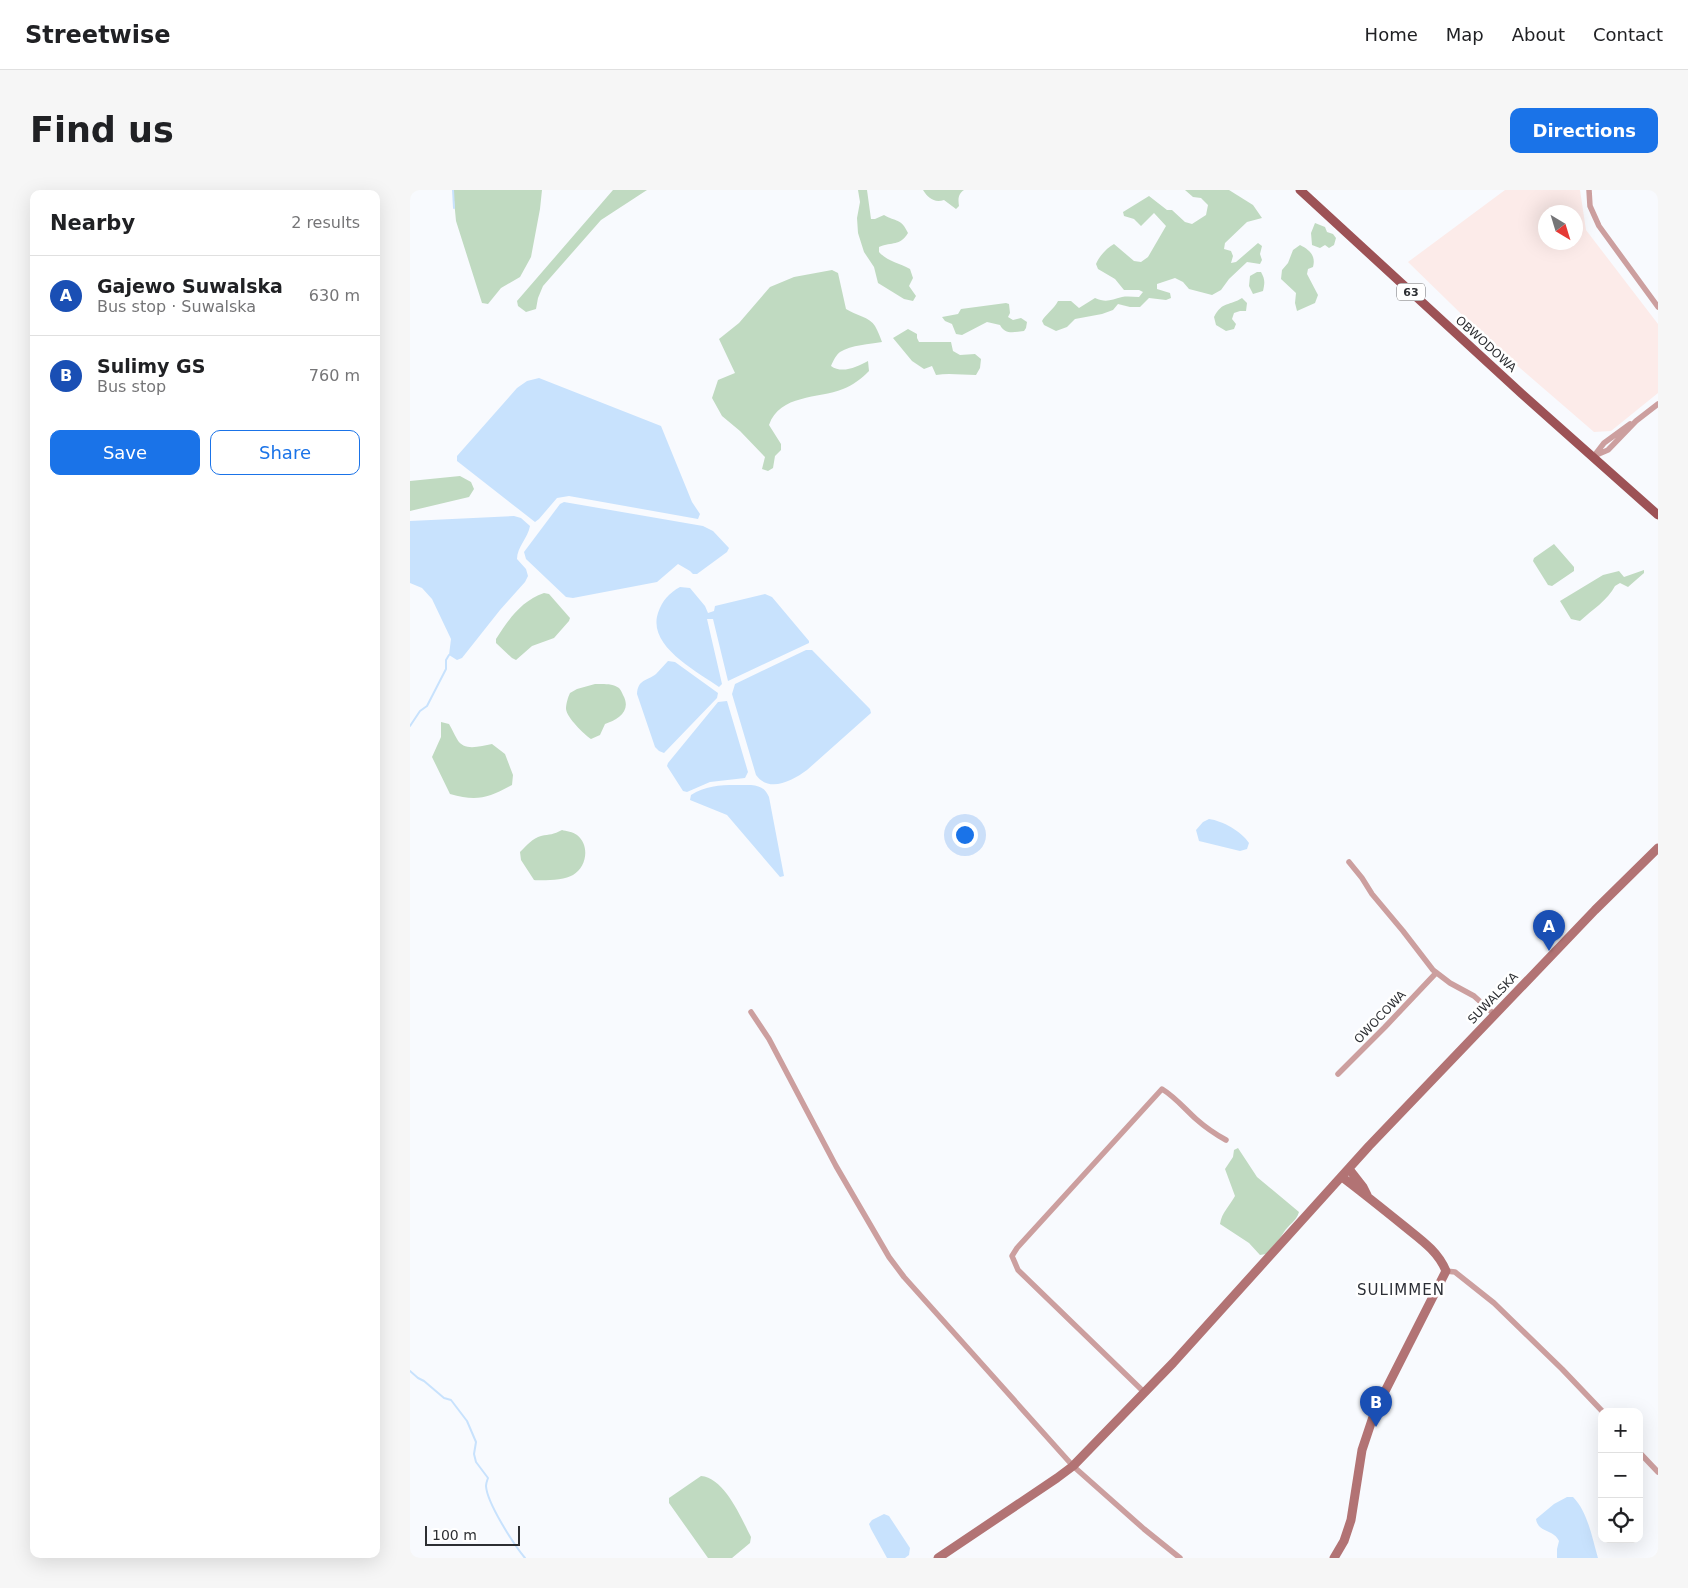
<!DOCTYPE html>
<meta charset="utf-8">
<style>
:root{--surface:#fff;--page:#f6f6f6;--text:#202124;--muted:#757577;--line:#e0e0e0;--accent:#1a73e8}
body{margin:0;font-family:"DejaVu Sans",sans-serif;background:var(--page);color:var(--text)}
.controls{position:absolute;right:15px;bottom:15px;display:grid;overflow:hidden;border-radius:10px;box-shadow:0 5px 20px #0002}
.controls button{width:45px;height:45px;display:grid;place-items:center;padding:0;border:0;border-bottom:1px solid var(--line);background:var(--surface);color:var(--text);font:25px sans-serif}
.compass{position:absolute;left:1128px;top:15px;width:45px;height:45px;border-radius:50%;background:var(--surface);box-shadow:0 5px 20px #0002;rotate:142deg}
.scale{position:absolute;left:15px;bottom:12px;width:95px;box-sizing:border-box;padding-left:5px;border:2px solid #2d2f33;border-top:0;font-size:14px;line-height:18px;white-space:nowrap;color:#2d2f33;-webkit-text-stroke:4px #fff;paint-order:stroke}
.you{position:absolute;left:554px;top:644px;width:18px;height:18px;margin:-12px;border:4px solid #fff;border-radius:50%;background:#1a73e8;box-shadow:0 0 0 8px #1a73e833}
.badge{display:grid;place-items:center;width:32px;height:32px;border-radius:50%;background:var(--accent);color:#fff;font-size:16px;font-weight:700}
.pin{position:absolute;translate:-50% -41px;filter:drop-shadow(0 1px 2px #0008)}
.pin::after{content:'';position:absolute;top:26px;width:18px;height:15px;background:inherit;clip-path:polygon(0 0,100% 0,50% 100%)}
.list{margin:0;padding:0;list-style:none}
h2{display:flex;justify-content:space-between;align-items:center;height:65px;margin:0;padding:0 20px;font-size:21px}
h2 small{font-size:16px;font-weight:400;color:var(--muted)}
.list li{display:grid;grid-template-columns:32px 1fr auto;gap:15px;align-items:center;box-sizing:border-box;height:80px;padding:0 20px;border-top:1px solid var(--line)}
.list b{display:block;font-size:19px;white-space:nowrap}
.list p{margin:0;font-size:16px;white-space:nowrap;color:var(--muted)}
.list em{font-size:16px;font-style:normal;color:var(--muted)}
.actions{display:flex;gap:10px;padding:15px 20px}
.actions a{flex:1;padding:11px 0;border:1px solid var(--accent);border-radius:10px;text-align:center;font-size:18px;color:var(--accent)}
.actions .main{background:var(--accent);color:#fff}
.icon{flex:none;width:28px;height:28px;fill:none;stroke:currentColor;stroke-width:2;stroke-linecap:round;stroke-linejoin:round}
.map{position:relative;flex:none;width:1248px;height:1368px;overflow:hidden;border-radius:10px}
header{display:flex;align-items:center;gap:30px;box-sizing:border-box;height:70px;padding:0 25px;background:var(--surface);border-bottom:1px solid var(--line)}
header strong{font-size:24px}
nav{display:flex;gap:28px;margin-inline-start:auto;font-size:18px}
.intro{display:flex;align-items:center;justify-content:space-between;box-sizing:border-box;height:120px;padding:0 30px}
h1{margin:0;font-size:35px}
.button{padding:12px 22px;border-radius:10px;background:var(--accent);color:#fff;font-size:18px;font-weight:700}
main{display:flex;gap:30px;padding:0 30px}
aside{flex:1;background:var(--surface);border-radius:10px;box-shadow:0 5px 20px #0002}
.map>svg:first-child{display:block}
.industrial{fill:#fcebe9;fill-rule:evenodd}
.green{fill:#c0dac1}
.water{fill:#c8e2fd}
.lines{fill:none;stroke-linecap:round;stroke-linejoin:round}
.stream{stroke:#c8e2fd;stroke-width:2}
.street{stroke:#cc9f9f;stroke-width:5.5}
.secondary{stroke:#b27374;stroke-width:9}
.primary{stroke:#9d5256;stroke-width:9}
.labels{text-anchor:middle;stroke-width:5;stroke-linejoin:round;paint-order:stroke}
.shield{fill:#fff;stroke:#6c6d70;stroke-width:1}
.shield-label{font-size:11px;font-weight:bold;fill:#2d2f33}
.street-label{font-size:12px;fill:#2d2f33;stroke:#fff}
.quarter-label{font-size:15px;letter-spacing:1px;fill:#2c2f36;stroke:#fff}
</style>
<header>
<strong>Streetwise</strong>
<nav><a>Home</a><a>Map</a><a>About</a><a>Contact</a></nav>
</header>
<div class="intro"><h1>Find us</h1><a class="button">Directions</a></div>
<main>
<aside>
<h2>Nearby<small>2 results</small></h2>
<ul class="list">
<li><span class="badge" style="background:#1a4fb4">A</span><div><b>Gajewo Suwalska</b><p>Bus stop · Suwalska</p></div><em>630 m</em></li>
<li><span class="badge" style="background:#1a4fb4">B</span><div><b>Sulimy GS</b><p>Bus stop</p></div><em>760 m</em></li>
</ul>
<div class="actions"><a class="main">Save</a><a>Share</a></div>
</aside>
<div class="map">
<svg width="1248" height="1368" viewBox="0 0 1248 1368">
<rect width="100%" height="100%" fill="#f8fafe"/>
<!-- industrial -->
<path class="industrial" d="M1095 0H1170L1176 40 1248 134V203L1201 241 1184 242 1080 152 998 72ZM1166 22V52H1136V22Z"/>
<!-- green -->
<path class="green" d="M43 0H132L130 19 121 67 110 87 91 98 78 114 72 113 46 31Z
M203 0H237L191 30 133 96 128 108 126 119 116 122 108 116 107 111Z
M448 0H457L461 29H465L474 25C486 32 491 28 498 43 489 57 483 51 469 57V62C477 71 489 73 500 79L503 88 499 96 506 106 503 111 494 109 468 93 464 77 454 62 448 43 447 28 450 12Z
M513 0H554C548 4 548 9 549 16L546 19 534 10C524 13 518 8 513 0Z
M775 0H819L843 15 852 28 837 32 815 53 814 59 821 61 823 66 821 73 826 72 848 53 852 56 850 64 852 70 850 74 837 72 819 89 811 100 802 105 779 99 773 92 765 88 747 94V99L760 103 761 108 756 110 739 108 730 117H720L708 114 703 120 692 124 665 129 657 137 646 141 634 135 632 131C635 125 644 119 648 111H661L669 118 685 108C696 113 701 110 712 107 718 106 723 107 729 107L733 102 729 100H714L705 89 688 79 686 74C689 66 697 58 704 54L724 71 731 72 738 67 756 36 744 23 731 36 724 29 714 26 713 22 739 6 757 20H762L775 32 782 34 796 25 798 15 791 8 783 7Z
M905 33 915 37 917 42 923 44 926 48 924 55 919 58 915 55 910 58 902 55 901 43Z
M890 55C900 60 906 66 903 77L898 79 897 84 908 105 905 113 887 121 885 113 886 103 871 89 872 80 878 73 883 60Z
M422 80 428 83 436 119C445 125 460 127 465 136 468 141 470 147 472 152 460 154 441 155 430 162 426 165 423 171 421 176 432 184 447 177 458 171L459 181C451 189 443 195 433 199 408 209 370 204 359 235L371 254V260L365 266 363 278 358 281 352 279 355 267 330 241 312 226 302 208 308 190 325 183 309 149 329 133 360 97 384 87Z
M847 82H851C855 89 855 93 853 101L843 104 839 96 840 86Z
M832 108 837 113 836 121H830L824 123 822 129 826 134 824 139 816 141 806 135 804 127C812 111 820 116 832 108Z
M596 113 599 114 600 123 598 127 603 130 611 128 617 132 616 138 614 141C604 142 595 145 590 135L577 132 552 145 546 144 542 134 535 131 532 127 548 124 551 119Z
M498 139 507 144V148L509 152H541L543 161 550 165 565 164 571 169 570 178 566 185C552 185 539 183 526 185L522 176 514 179 502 171 483 148Z
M50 286 61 292 64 299 59 307 0 321V291Z
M1144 354 1164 377V381L1142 396 1138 395 1123 371 1124 368Z
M1234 380V383L1218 397 1210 393 1205 396C1198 410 1182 420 1170 431L1161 429 1150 411 1193 385 1209 381 1214 387Z
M134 403 139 404 160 428 159 431 144 448 122 456 106 470 102 468 86 453V449C99 429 111 411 134 403Z
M185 494C192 494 203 493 209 498 211 500 212 503 213 505 222 521 208 530 195 534L190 545 181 549C174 544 157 528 156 519 156 514 158 507 160 503L167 499Z
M31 532 39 534C42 539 44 544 47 549 54 562 70 556 82 554L95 564 103 585 102 595C78 608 67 612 40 604L22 567 31 547Z
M152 640C156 641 163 642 167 645 180 655 177 677 163 685 155 690 133 691 124 690L111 670 110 662C116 656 123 648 131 646 140 644 143 645 152 640Z
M828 958 847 987 889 1022C886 1032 879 1034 874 1042 869 1050 863 1057 856 1064L850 1065 839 1053 810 1034C812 1022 819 1017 825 1006L815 979 823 967 824 960Z
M291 1286C315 1288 331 1328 341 1347L340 1353 322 1368H298L259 1313V1308Z"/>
<!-- water -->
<path class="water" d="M129 188 251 236 282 312 290 324 288 329 159 306 147 308 129 329 125 332 47 271V266L107 198 117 191Z
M154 312 293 336 303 341 319 358 317 362 287 384H283L280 381 268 374 247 392 163 408 156 407 116 369 114 362 150 314Z
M104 326 111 328 120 336C118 348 107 357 107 369L116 379 118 386 115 392 90 420 52 468 47 470 39 465 41 449 22 409 12 398 0 393V331Z
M270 397 280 398 295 416 298 423 304 421 305 416 355 404 362 407 399 451V453L318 491 303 429H297L312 494 309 497C287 481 237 456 248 423 252 411 259 403 270 397Z
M396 460H402L460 519 461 523 397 580C382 591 359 603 346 585L322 504 325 494Z
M258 471 265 472 308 503 307 508 254 563 249 561 245 557 227 504C228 489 237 491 246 484 250 480 254 475 258 471Z
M317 511 338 582 335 588 300 592 277 602 273 601 257 576 258 573 308 512Z
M341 595C350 596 355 598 359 607L374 686 370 687 317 625 280 610 281 605C299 593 320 595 341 595Z
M799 629C813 631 831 641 839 653L837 659 830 661 789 651 786 640 793 632Z
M1157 1307H1163C1178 1322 1182 1348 1188 1368H1147V1359L1149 1351C1144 1339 1128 1343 1126 1329L1144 1314Z
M474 1324 479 1326 500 1358 499 1365 495 1368H477L461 1339 459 1334 462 1330Z"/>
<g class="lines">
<!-- stream -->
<path class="stream" d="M43 0 44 18
M0 536 10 521 17 516 36 479V470L39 465
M0 1181 8 1188 14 1191 34 1208 41 1210 57 1231 66 1252 64 1264 66 1272 78 1288C77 1291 76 1293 76 1296 77 1313 104 1355 115 1368"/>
<!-- street -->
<path class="street" d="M1179 0 1180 16 1189 36 1248 117
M1184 266 1198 260 1226 231 1248 214
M1184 266 1194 253 1220 234
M939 672 952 688 962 704 993 741 1023 780 1040 793 1064 806 1085 825
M341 822 359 849 426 976 479 1067 494 1087 663 1276 734 1339 770 1368
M928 884 975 837 1026 783
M1036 1081 1045 1082 1084 1113 1152 1179 1193 1222
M735 1203 608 1080 602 1066 607 1058 752 899C765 907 774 918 786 929 795 937 805 944 816 950
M1229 1262 1248 1282"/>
<!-- secondary -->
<path class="secondary" d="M939 979 953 997 957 1005
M528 1368 647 1288 663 1276 763 1173 959 956 1185 720 1248 658
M924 1368 934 1351 941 1330 952 1260 965 1221 1036 1081C1028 1061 1010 1049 994 1036 973 1019 953 1003 932 987"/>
<!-- primary -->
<path class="primary" d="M890 0 1112 204 1248 325"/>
</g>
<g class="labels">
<!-- shield labels -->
<rect class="shield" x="987" y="93.5" width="28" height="17" rx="4"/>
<g class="shield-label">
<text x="1001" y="106">63</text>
</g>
<!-- street labels -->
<g class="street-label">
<text transform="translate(1076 154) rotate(42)" y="4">OBWODOWA</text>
<text transform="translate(1083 808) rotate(-46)" y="4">SUWALSKA</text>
<text transform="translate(970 827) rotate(-46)" y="4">OWOCOWA</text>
</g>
<!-- quarter labels -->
<g class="quarter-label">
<text x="991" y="1105">SULIMMEN</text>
</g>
</g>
</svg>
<div class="controls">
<button>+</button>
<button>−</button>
<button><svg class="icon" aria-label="locate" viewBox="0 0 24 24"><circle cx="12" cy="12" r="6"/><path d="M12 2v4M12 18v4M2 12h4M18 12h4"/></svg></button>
</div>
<svg class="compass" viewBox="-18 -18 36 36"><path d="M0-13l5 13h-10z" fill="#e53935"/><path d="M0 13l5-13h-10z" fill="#757577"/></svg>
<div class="scale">100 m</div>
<div class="you"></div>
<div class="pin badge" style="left:1139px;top:761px;background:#1a4fb4">A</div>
<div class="pin badge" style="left:966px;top:1237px;background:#1a4fb4">B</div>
</div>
</main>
